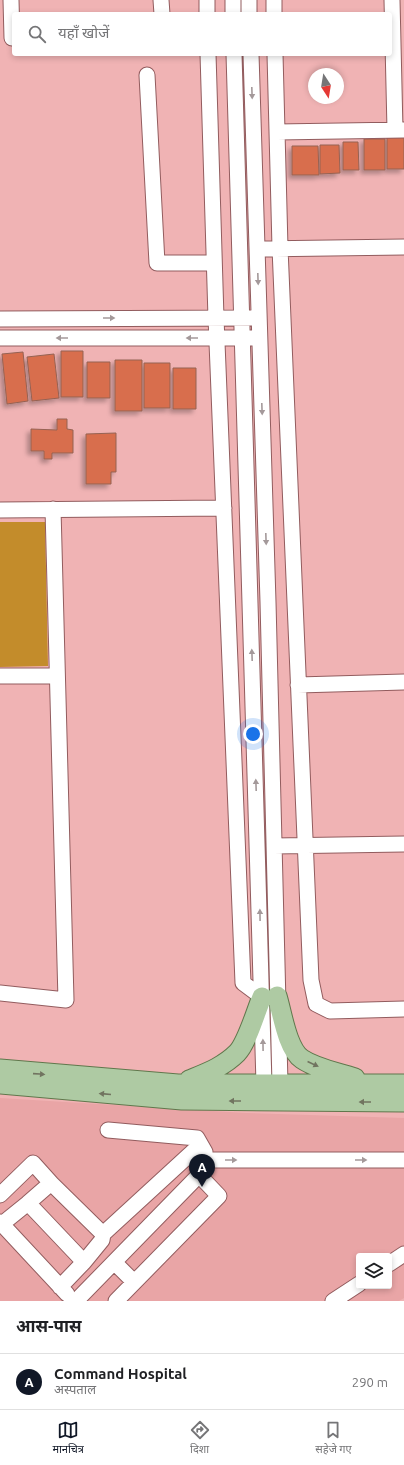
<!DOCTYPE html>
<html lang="hi">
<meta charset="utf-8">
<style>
:root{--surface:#fff;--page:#f2f2f2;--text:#202124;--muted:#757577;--line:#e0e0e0;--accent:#111827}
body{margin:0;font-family:Ubuntu,"Noto Sans Devanagari",sans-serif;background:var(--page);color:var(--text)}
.controls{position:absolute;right:12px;bottom:12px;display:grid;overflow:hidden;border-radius:4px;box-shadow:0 2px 6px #0003}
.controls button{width:36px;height:36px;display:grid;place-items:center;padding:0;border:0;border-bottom:1px solid var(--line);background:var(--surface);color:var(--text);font:20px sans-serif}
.compass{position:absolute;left:308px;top:68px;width:36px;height:36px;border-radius:50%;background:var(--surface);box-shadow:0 2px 6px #0003;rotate:168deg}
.you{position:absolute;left:253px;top:734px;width:14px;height:14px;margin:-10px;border:3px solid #fff;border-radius:50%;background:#1a73e8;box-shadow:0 0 0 6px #1a73e833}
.badge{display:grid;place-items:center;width:26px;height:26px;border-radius:50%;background:var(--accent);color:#fff;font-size:13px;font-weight:700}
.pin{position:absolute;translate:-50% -33px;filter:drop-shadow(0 1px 2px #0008)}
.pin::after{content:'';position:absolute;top:21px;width:14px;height:12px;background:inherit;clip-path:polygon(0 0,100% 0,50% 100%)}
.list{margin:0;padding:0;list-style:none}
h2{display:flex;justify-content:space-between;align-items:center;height:52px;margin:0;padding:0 16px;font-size:17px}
h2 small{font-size:13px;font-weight:400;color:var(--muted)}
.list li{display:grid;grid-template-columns:26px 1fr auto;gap:12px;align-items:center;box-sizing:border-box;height:56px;padding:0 16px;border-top:1px solid var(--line)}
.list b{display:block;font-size:15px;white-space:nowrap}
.list p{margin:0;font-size:13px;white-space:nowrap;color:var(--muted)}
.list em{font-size:13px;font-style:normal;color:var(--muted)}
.icon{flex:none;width:22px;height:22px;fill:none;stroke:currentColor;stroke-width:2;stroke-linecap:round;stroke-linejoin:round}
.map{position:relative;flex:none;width:404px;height:1301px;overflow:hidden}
.search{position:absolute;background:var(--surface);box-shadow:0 2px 6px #0003;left:12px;right:12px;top:12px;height:44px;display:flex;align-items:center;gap:10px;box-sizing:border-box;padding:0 14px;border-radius:4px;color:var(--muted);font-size:15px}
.sheet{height:108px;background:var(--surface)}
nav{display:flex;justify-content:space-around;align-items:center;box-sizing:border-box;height:56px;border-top:1px solid var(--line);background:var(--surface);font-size:11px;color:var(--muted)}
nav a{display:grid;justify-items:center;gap:2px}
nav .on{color:var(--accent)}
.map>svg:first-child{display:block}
.built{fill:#e9a5a6;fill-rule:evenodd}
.green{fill:#c38c2b}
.building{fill:#d86e4e;stroke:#956253;filter:url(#shadow)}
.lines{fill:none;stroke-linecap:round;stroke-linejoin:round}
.minor-casing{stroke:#925c5e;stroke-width:17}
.major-casing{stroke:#60774c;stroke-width:21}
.minor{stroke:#fff;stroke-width:15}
.major{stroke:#aecaa3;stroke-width:19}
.oneway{fill:#a4999a}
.oneway2{fill:#717460}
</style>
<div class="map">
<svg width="404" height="1301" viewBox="0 0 404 1301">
<defs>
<filter id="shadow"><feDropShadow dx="-3.5" dy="3.5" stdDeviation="2" flood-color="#0004"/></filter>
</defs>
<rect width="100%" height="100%" fill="#f0b3b4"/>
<!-- built -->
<path class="built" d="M0 1098 246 1113 404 1118V1298L399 1301H0ZM359 1256H389V1286H359Z"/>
<!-- green -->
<path class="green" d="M0 522H45L48 666 0 667Z"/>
<!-- building -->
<path class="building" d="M387 136H404V169H387Z
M364 139H385V170H364Z
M343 142H358L359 170H343Z
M320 145H339L340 173 320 174Z
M292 146H318L319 175H292Z
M61 351H83V397H61Z
M23 352 28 401 7 404 2 354Z
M54 354 59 398 32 401 27 357Z
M115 360H142V411H115Z
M87 362H110V398H87Z
M144 363H170V408H144Z
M173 368H196V409H173Z
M57 419H67V429L73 430V453H52V459H44V451H31V429L57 430Z
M116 433V472H111V484H86V434Z"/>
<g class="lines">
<defs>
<path id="minor" d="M11 0 12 38
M161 0 162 14
M207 0V14
M233 0V14
M249 0V14
M274 0V14
M392 0 395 130
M208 54 216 318 243 983 262 997
M234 54 264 1084 267 1094
M251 54 268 602 280 1084 274 1093
M275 54 280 248 311 980 316 1004 330 1011 404 1009
M147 75 157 263H214
M277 132 404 130
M257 249 404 247
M0 319 251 318
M0 338H252
M0 510 224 508
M0 676H57
M298 685 404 682
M274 846 404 844
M0 993 66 1000 53 509
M108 1130 197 1138 205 1152
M0 1195 33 1163 51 1183
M28 1203 51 1183 103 1234 200 1145
M0 1222 67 1294
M2 1224 28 1203 84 1262 60 1287
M84 1262 102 1240 103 1234
M114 1262 134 1282
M389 1264 404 1254
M76 1301 199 1175 210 1160H404
M116 1301 219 1196 199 1175
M333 1301 359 1284"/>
<path id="major" d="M277 996C282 1012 287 1049 302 1059 317 1069 337 1072 355 1078
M0 1069 178 1084H404
M189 1080C206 1073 223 1067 237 1053 247 1043 256 1011 262 997
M0 1084 182 1100 404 1102"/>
</defs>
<!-- minor casing -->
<use href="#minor" class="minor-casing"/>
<!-- major casing -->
<use href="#major" class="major-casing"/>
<!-- minor -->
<use href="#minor" class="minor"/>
<!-- major -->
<use href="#major" class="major"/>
</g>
<!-- one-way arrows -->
<defs><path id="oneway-solid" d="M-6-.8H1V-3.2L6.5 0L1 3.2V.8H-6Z"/></defs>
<g class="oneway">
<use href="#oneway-solid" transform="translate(252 93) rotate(88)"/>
<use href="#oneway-solid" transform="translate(258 279) rotate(88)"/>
<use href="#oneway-solid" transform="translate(109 318)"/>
<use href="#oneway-solid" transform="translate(62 338) rotate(180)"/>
<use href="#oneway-solid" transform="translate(192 338) rotate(180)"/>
<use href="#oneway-solid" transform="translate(262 409) rotate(88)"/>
<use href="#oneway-solid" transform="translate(266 539) rotate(88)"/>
<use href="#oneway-solid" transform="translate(252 655) rotate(-92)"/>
<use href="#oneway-solid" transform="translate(256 785) rotate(-92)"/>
<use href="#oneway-solid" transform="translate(260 915) rotate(-91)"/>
<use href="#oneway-solid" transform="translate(263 1045) rotate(-91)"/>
<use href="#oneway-solid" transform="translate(231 1160)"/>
<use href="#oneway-solid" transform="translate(361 1160)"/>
</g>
<g class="oneway2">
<use href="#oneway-solid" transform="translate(313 1064) rotate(25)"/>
<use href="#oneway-solid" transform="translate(39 1074) rotate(4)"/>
<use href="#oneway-solid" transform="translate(105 1094) rotate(-175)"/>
<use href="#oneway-solid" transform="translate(235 1101) rotate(-180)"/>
<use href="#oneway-solid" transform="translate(365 1102) rotate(-180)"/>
</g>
</svg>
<div class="controls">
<button><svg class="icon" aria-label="layers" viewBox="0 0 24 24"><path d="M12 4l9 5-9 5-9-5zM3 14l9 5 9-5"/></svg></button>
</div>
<svg class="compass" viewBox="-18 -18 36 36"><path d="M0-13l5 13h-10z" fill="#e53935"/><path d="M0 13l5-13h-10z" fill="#757577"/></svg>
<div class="you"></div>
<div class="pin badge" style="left:202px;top:1187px">A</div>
<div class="search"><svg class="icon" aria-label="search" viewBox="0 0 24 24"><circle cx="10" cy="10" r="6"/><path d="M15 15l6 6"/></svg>यहाँ खोजें</div>
</div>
<section class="sheet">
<h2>आस-पास<small></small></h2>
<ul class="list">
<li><span class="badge">A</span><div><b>Command Hospital</b><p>अस्पताल</p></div><em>290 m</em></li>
</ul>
</section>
<nav>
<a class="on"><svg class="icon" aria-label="map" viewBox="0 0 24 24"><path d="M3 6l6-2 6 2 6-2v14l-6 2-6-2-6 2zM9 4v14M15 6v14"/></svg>मानचित्र</a>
<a><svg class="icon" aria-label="directions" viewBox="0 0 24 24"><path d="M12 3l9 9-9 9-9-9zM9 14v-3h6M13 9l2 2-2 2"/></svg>दिशा</a>
<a><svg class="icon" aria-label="saved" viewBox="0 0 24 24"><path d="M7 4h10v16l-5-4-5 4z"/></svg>सहेजे गए</a>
</nav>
